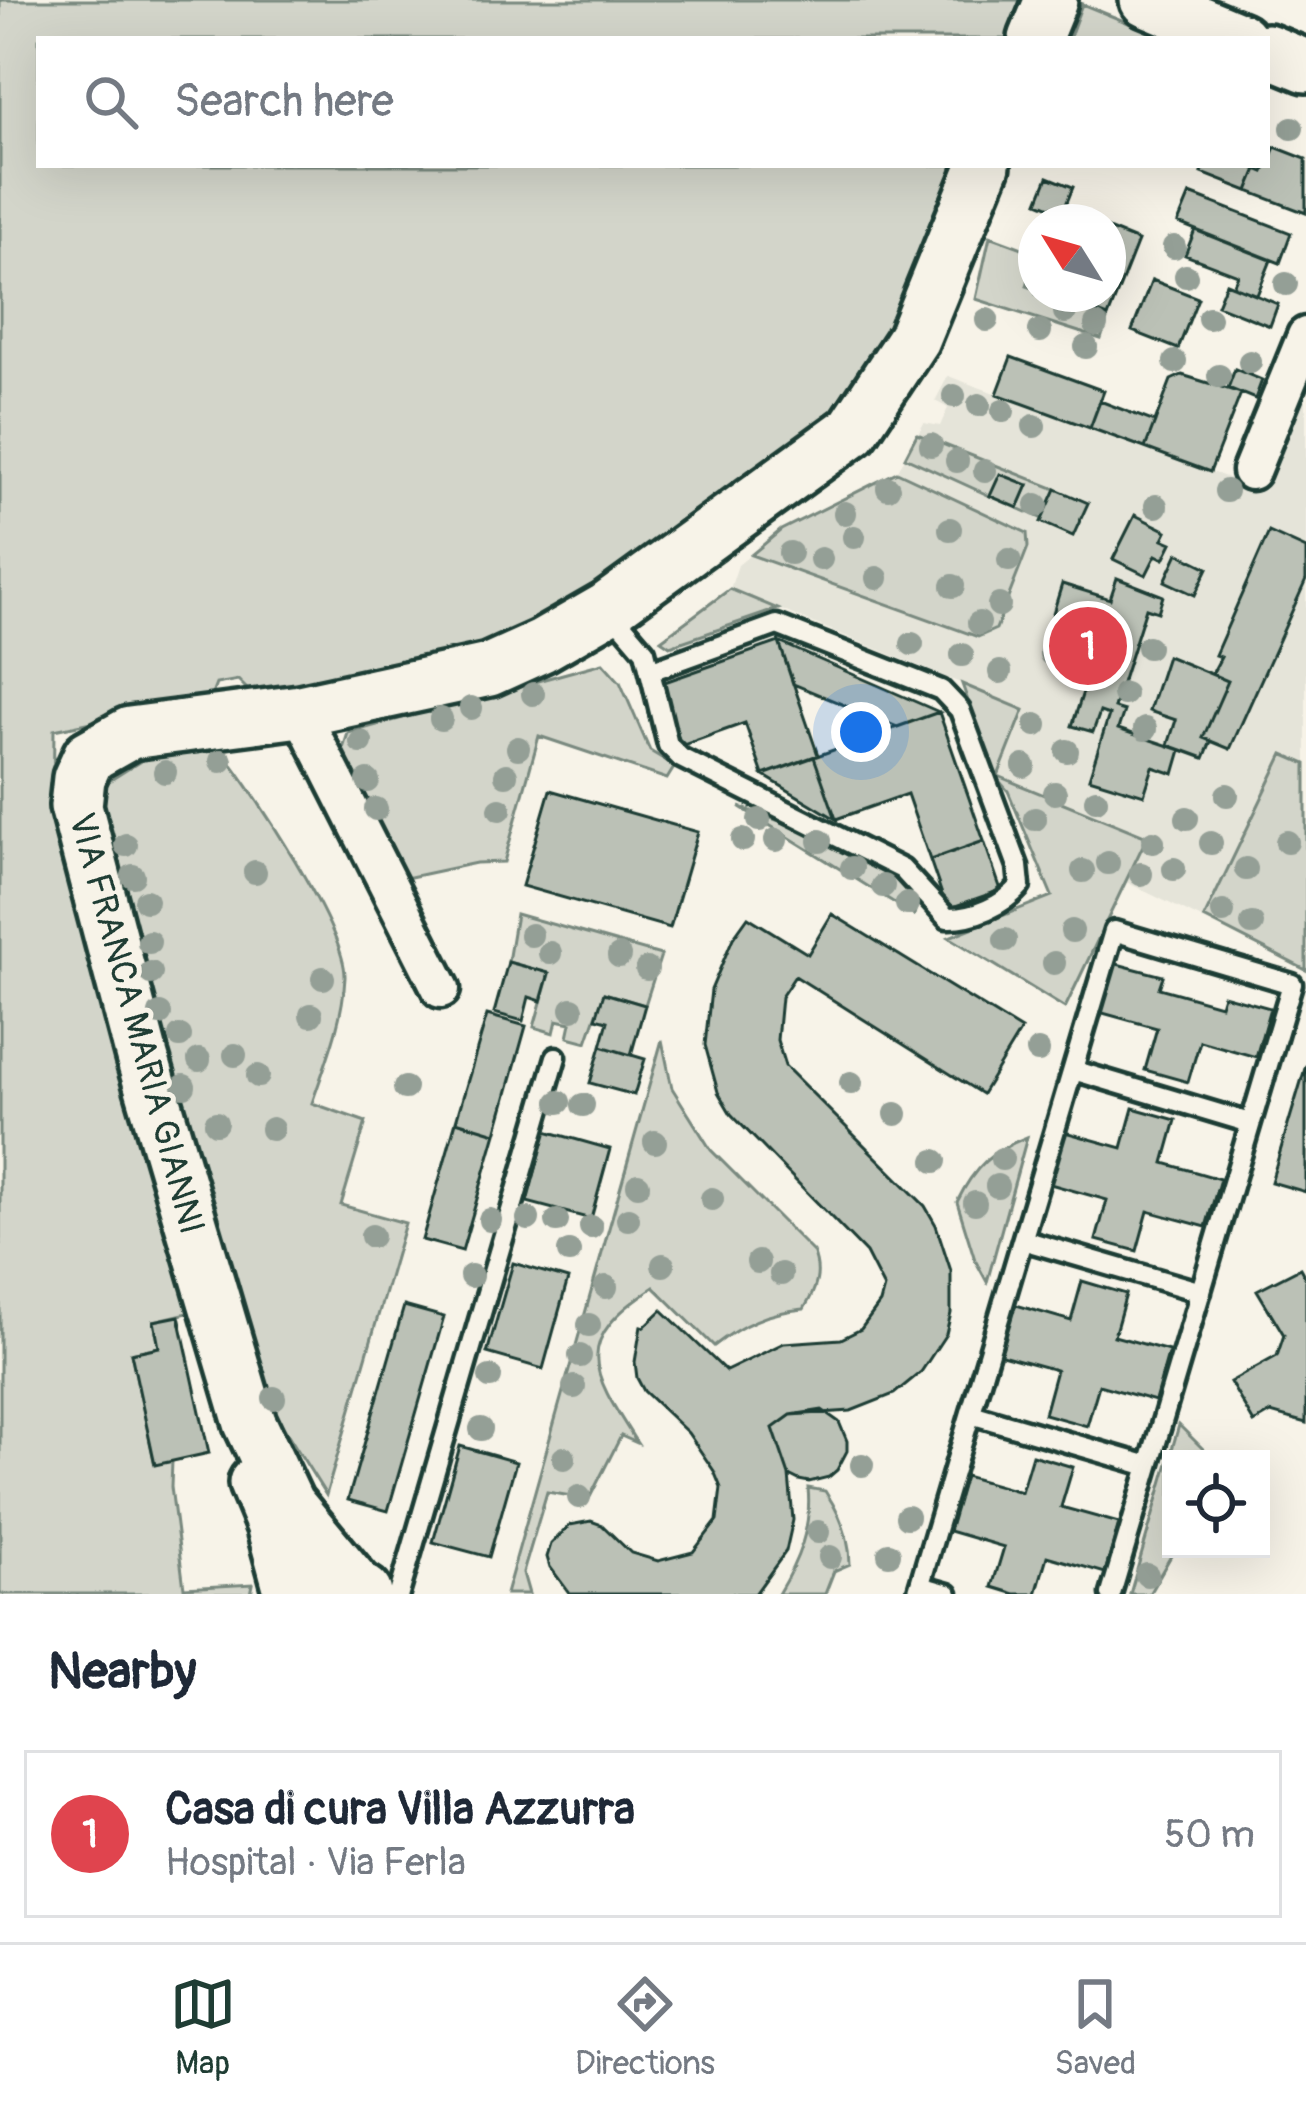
<!DOCTYPE html>
<meta charset="utf-8">
<style>
:root{--surface:#fff;--page:#f2f2f3;--text:#1f2937;--muted:#747a83;--line:#e0e1e3;--accent:#1f3d34}
body{margin:0;font-family:Pangolin,sans-serif;background:var(--page);color:var(--text)}
.controls{position:absolute;right:36px;bottom:36px;display:grid;overflow:hidden;border-radius:0px;box-shadow:0 12px 48px #0002}
.controls button{width:108px;height:108px;display:grid;place-items:center;padding:0;border:0;border-bottom:3px solid var(--line);background:var(--surface);color:var(--text);font:60px sans-serif}
.compass{position:absolute;left:1018px;top:204px;width:108px;height:108px;border-radius:50%;background:var(--surface);box-shadow:0 12px 48px #0002;rotate:307deg}
.you{position:absolute;left:861px;top:732px;width:42px;height:42px;margin:-30px;border:9px solid #fff;border-radius:50%;background:#1a73e8;box-shadow:0 0 0 18px #1a73e833}
.badge{display:grid;place-items:center;width:78px;height:78px;border-radius:50%;background:var(--accent);color:#fff;font-size:39px;font-weight:700}
.pin{position:absolute;translate:-50% -50%;border:6px solid #fff;box-shadow:0 3px 12px #0006}
.list{margin:0;padding:0;list-style:none}
h2{display:flex;justify-content:space-between;align-items:center;height:156px;margin:0;padding:0 48px;font-size:51px}
h2 small{font-size:39px;font-weight:400;color:var(--muted)}
.list li{display:grid;grid-template-columns:78px 1fr auto;gap:36px;align-items:center;box-sizing:border-box;height:168px;margin:0 24px 24px;padding:0 24px;border:3px solid var(--line);border-radius:0px}
.list b{display:block;font-size:45px;white-space:nowrap}
.list p{margin:0;font-size:39px;white-space:nowrap;color:var(--muted)}
.list em{font-size:39px;font-style:normal;color:var(--muted)}
.icon{flex:none;width:66px;height:66px;fill:none;stroke:currentColor;stroke-width:2;stroke-linecap:round;stroke-linejoin:round}
.map{position:relative;flex:none;width:1306px;height:1594px;overflow:hidden}
.search{position:absolute;background:var(--surface);box-shadow:0 12px 48px #0002;left:36px;right:36px;top:36px;height:132px;display:flex;align-items:center;gap:30px;box-sizing:border-box;padding:0 42px;border-radius:0px;color:var(--muted);font-size:45px}
.sheet{height:348px;background:var(--surface)}
nav{display:flex;justify-content:space-around;align-items:center;box-sizing:border-box;height:168px;border-top:3px solid var(--line);background:var(--surface);font-size:33px;color:var(--muted)}
nav a{display:grid;justify-items:center;gap:6px}
nav .on{color:var(--accent)}
.map>svg:first-child{display:block}
.built{fill:#e5e4d9}
.green{fill:#d3d5ca;stroke:#79897f;stroke-width:3}
.building{fill:#bbc1b6;stroke:#1f3d34;stroke-width:3}
.lines{fill:none;stroke-linecap:round;stroke-linejoin:round}
.lane-casing{stroke:#1f3d34;stroke-width:27}
.street-casing{stroke:#1f3d34;stroke-width:45}
.secondary-casing{stroke:#1f3d34;stroke-width:60}
.primary-casing{stroke:#1f3d34;stroke-width:66}
.lane{stroke:#f7f3e8;stroke-width:18}
.street{stroke:#f7f3e8;stroke-width:36}
.secondary{stroke:#f7f3e8;stroke-width:51}
.primary{stroke:#f7f3e8;stroke-width:57}
.tree{fill:#949f96}
.labels{text-anchor:middle;stroke-width:10;stroke-linejoin:round;paint-order:stroke}
.street-label{font-size:36px;fill:#1f3d34;stroke:#f7f3e8}
</style>
<div class="map">
<svg width="1306" height="1594" viewBox="0 0 1306 1594">
<rect width="100%" height="100%" fill="#f7f3e8"/>
<filter id="ink" filterUnits="userSpaceOnUse"><feTurbulence type="fractalNoise" baseFrequency=".00833" numOctaves="2"/><feDisplacementMap in="SourceGraphic" scale="24" xChannelSelector="R" yChannelSelector="G"/><feConvolveMatrix kernelMatrix="1 2 1 2 8 2 1 2 1" color-interpolation-filters="sRGB"/></filter>
<g filter="url(#ink)">
<!-- built -->
<path class="built" d="M948 376 1264 491 1306 390V970L1126 882 1146 836 997 775 1024 709 730 589 738 565 781 530 897 472 924 423 940 426 948 408 935 401Z"/>
<!-- green -->
<path class="green" d="M0 0H1021L1006 39H39V165H956L885 344 832 416 629 569 478 655 259 701 238 680 216 684 211 697 54 730 53 815 112 1051 192 1312 154 1321 159 1347 131 1353 155 1464 172 1461 171 1487 184 1588 253 1584 251 1594H0Z
M1082 4 1168 39H1069Z
M990 236 1036 253 1027 286 1036 289V294H1049L1108 317 1101 339 976 299Z
M917 434 1056 489 1043 519 1018 508 1028 485 990 496 905 457Z
M897 472 1027 533 1028 547 996 629 978 637 751 555 781 530Z
M730 589 778 609 670 646 661 640Z
M603 663 620 682 650 751 675 766 667 779 539 736 504 862 476 863 401 879 348 769 342 752 348 733Z
M962 684 1024 710 998 776 1147 837 1065 1008 949 937 1052 896 1008 791 994 775Z
M221 750C252 789 346 930 345 977 343 1021 326 1062 312 1103L366 1122 341 1205 405 1223 326 1495 265 1398 154 1051 98 788 150 755Z
M1283 754 1306 764V970L1204 918Z
M740 807C797 829 885 848 917 904L914 915Z
M516 914 661 955 645 1005 604 993 587 1042 568 1037 571 1023 557 1020 554 1033 534 1027 549 974 508 962Z
M662 1040 672 1088 711 1150 813 1252C822 1273 816 1290 804 1309 769 1312 742 1324 714 1346L654 1287C570 1342 591 1371 637 1443L621 1436 589 1499 547 1492 523 1573 529 1594H506Z
M1027 1137 987 1282 975 1260 957 1202C974 1167 991 1151 1027 1137Z
M1179 1425 1213 1459H1171V1549H1175L1149 1594H1130Z
M808 1488 825 1491C839 1512 850 1538 850 1564L834 1571 825 1594H778C798 1561 812 1528 808 1488Z"/>
<!-- building -->
<path class="building" d="M1275 147 1306 159V213L1248 191 1257 169 1264 172Z
M1205 165H1247L1257 169 1248 191 1202 173Z
M1048 177 1073 187 1063 212 1038 202Z
M1190 194 1291 233 1280 263 1178 223Z
M1108 229 1138 241 1108 317 1049 294H1108Z
M1195 230 1271 260 1257 295 1233 286 1238 275 1185 255Z
M1152 280 1198 298 1178 349 1132 331Z
M1226 283 1278 304 1270 326 1217 305Z
M1011 357 1104 391 1090 428 997 394Z
M1235 369 1262 380 1255 399 1228 388Z
M1182 375 1241 393 1210 472 1145 448 1171 380Z
M1100 401 1155 422 1145 448 1090 428Z
M1000 474 1028 485 1018 508 990 496Z
M1056 489 1088 503 1073 536 1041 522Z
M1135 515 1167 531 1163 539 1172 543 1164 559 1156 555 1146 575 1113 559Z
M1269 532 1306 549V580L1230 749 1203 738 1228 681 1212 674 1221 657 1215 655Z
M1178 553 1208 568 1195 595 1165 581Z
M1117 578 1163 596 1158 612 1146 608 1114 708 1124 711 1118 729 1181 750 1174 774 1153 767 1144 795 1089 778 1109 715 1100 712 1093 732 1072 726 1096 652 1046 636 1062 584 1110 599Z
M779 642 818 755 763 775 745 723 678 747 656 685Z
M779 642 939 712 897 727 793 684Z
M1167 656 1228 681 1203 738 1211 741 1204 758 1168 745 1176 720 1149 711Z
M939 712 984 841 930 860 907 794 836 819 814 757Z
M814 757 836 819 763 775Z
M550 790 698 832 670 928 522 886Z
M984 841 1001 890 947 909 930 860Z
M832 914 1021 1030 982 1094 795 976 781 997 777 1040 785 1066 925 1206 936 1225 951 1271V1313L946 1334 921 1372 894 1394 851 1411 791 1415 773 1428 789 1475 793 1520 786 1551 755 1594H570L550 1567 547 1557 551 1544 570 1525 591 1521 602 1525 631 1553 658 1561 693 1552 717 1521 721 1488 714 1471 688 1433 644 1391 637 1378 635 1362 641 1326 644 1327 662 1310 726 1371 784 1343 841 1339 861 1329 880 1303 884 1288 866 1253 731 1114 718 1092 705 1045 711 990 733 938 748 917 808 954Z
M508 962 549 973 541 1001 529 997 523 1021 494 1013Z
M1113 963 1163 976 1159 988 1220 1005 1223 995 1270 1008 1256 1057 1200 1041 1188 1082 1145 1070 1157 1028 1099 1012Z
M604 993 645 1005 631 1055 601 1046 608 1021 596 1018Z
M487 1015 526 1026 496 1133 456 1121Z
M601 1046 645 1059 634 1095 590 1083Z
M1306 1065V1192L1271 1182Z
M1133 1108 1176 1120 1164 1163 1220 1179 1206 1227 1148 1211 1137 1251 1096 1240 1107 1200 1050 1184 1065 1132 1122 1148Z
M456 1121 496 1133 462 1251 422 1240Z
M546 1131 610 1149 591 1219 527 1202Z
M513 1263 568 1279 543 1369 487 1353Z
M1300 1268 1306 1279V1423L1271 1413 1254 1423 1230 1382 1277 1356 1284 1335 1257 1290Z
M1082 1281 1126 1294 1114 1336 1169 1351 1155 1401 1099 1385 1087 1426 1044 1414 1056 1370 998 1354 1013 1304 1071 1321Z
M404 1306 444 1317 388 1511 348 1500Z
M179 1316 209 1453 155 1465 131 1353 159 1347 154 1321Z
M822 1410 839 1422 847 1441V1451L837 1470 829 1477 809 1482 799 1480 789 1475 773 1428 791 1415Z
M460 1446 516 1462 489 1557 433 1542Z
M1032 1455 1073 1467 1061 1507 1119 1523 1105 1573 1047 1556 1036 1594H1015L992 1587 1004 1547 949 1531 965 1476 1021 1492Z"/>
<g class="lines">
<defs>
<path id="lane" d="M610 610 645 651 668 745 681 758 902 869 947 918C973 919 1004 905 1020 886L1018 866 960 710 941 690 777 625 650 671
M1073 1070 1250 1123
M1023 1240 1201 1292
M971 1414 1149 1466
M920 1586 948 1594
M399 1594 556 1057
M917 1594 1114 931 1292 984 1111 1594"/>
<path id="street" d="M1251 471 1306 336
M300 711 441 989"/>
<path id="secondary" d="M1146 0 1240 39
M1035 39 1051 0
M1267 50 1306 66
M255 1483 272 1524 291 1594
M363 1594 288 1504 250 1423 142 1057 76 806 79 778 89 756 130 733 300 711 489 670 542 646 608 608 853 430 913 339 984 165"/>
<path id="primary" d="M311 1594 335 1585 363 1594"/>
</defs>
<!-- lane casing -->
<use href="#lane" class="lane-casing"/>
<!-- street casing -->
<use href="#street" class="street-casing"/>
<!-- secondary casing -->
<use href="#secondary" class="secondary-casing"/>
<!-- primary casing -->
<use href="#primary" class="primary-casing"/>
<!-- lane -->
<use href="#lane" class="lane"/>
<!-- street -->
<use href="#street" class="street"/>
<!-- secondary -->
<use href="#secondary" class="secondary"/>
<!-- primary -->
<use href="#primary" class="primary"/>
</g>
<!-- trees -->
<g class="tree">
<circle cx="1292" cy="128" r="12"/>
<circle cx="1174" cy="247" r="12"/>
<circle cx="1186" cy="276" r="12"/>
<circle cx="1286" cy="284" r="12"/>
<circle cx="1065" cy="312" r="12"/>
<circle cx="1209" cy="318" r="12"/>
<circle cx="987" cy="320" r="12"/>
<circle cx="1096" cy="325" r="12"/>
<circle cx="1040" cy="331" r="12"/>
<circle cx="1086" cy="347" r="12"/>
<circle cx="1175" cy="362" r="12"/>
<circle cx="1250" cy="362" r="12"/>
<circle cx="1219" cy="376" r="12"/>
<circle cx="954" cy="396" r="12"/>
<circle cx="979" cy="405" r="12"/>
<circle cx="1003" cy="411" r="12"/>
<circle cx="1034" cy="426" r="12"/>
<circle cx="931" cy="445" r="12"/>
<circle cx="957" cy="461" r="12"/>
<circle cx="985" cy="471" r="12"/>
<circle cx="888" cy="488" r="12"/>
<circle cx="1226" cy="491" r="12"/>
<circle cx="1037" cy="505" r="12"/>
<circle cx="1156" cy="506" r="12"/>
<circle cx="845" cy="513" r="12"/>
<circle cx="950" cy="529" r="12"/>
<circle cx="854" cy="537" r="12"/>
<circle cx="790" cy="553" r="12"/>
<circle cx="821" cy="559" r="12"/>
<circle cx="1009" cy="560" r="12"/>
<circle cx="877" cy="578" r="12"/>
<circle cx="953" cy="586" r="12"/>
<circle cx="999" cy="605" r="12"/>
<circle cx="979" cy="623" r="12"/>
<circle cx="912" cy="644" r="12"/>
<circle cx="1148" cy="647" r="12"/>
<circle cx="1051" cy="654" r="12"/>
<circle cx="962" cy="655" r="12"/>
<circle cx="1000" cy="672" r="12"/>
<circle cx="533" cy="694" r="12"/>
<circle cx="1124" cy="694" r="12"/>
<circle cx="471" cy="708" r="12"/>
<circle cx="441" cy="719" r="12"/>
<circle cx="1036" cy="725" r="12"/>
<circle cx="1145" cy="729" r="12"/>
<circle cx="361" cy="742" r="12"/>
<circle cx="518" cy="748" r="12"/>
<circle cx="1067" cy="751" r="12"/>
<circle cx="221" cy="761" r="12"/>
<circle cx="1024" cy="766" r="12"/>
<circle cx="165" cy="772" r="12"/>
<circle cx="506" cy="775" r="12"/>
<circle cx="368" cy="781" r="12"/>
<circle cx="1055" cy="793" r="12"/>
<circle cx="1227" cy="795" r="12"/>
<circle cx="1096" cy="800" r="12"/>
<circle cx="376" cy="809" r="12"/>
<circle cx="500" cy="809" r="12"/>
<circle cx="1187" cy="818" r="12"/>
<circle cx="1035" cy="819" r="12"/>
<circle cx="759" cy="820" r="12"/>
<circle cx="743" cy="840" r="12"/>
<circle cx="776" cy="840" r="12"/>
<circle cx="820" cy="841" r="12"/>
<circle cx="1153" cy="842" r="12"/>
<circle cx="1287" cy="842" r="12"/>
<circle cx="1211" cy="843" r="12"/>
<circle cx="126" cy="845" r="12"/>
<circle cx="1108" cy="863" r="12"/>
<circle cx="852" cy="868" r="12"/>
<circle cx="1174" cy="869" r="12"/>
<circle cx="1246" cy="869" r="12"/>
<circle cx="1083" cy="871" r="12"/>
<circle cx="255" cy="872" r="12"/>
<circle cx="1141" cy="874" r="12"/>
<circle cx="133" cy="876" r="12"/>
<circle cx="883" cy="886" r="12"/>
<circle cx="146" cy="901" r="12"/>
<circle cx="907" cy="904" r="12"/>
<circle cx="1223" cy="912" r="12"/>
<circle cx="1252" cy="924" r="12"/>
<circle cx="1072" cy="931" r="12"/>
<circle cx="531" cy="935" r="12"/>
<circle cx="1005" cy="940" r="12"/>
<circle cx="149" cy="942" r="12"/>
<circle cx="550" cy="953" r="12"/>
<circle cx="619" cy="956" r="12"/>
<circle cx="1054" cy="963" r="12"/>
<circle cx="647" cy="969" r="12"/>
<circle cx="151" cy="973" r="12"/>
<circle cx="323" cy="978" r="12"/>
<circle cx="572" cy="1009" r="12"/>
<circle cx="160" cy="1014" r="12"/>
<circle cx="311" cy="1015" r="12"/>
<circle cx="180" cy="1036" r="12"/>
<circle cx="1038" cy="1051" r="12"/>
<circle cx="235" cy="1055" r="12"/>
<circle cx="199" cy="1060" r="12"/>
<circle cx="258" cy="1076" r="12"/>
<circle cx="851" cy="1083" r="12"/>
<circle cx="184" cy="1086" r="12"/>
<circle cx="405" cy="1088" r="12"/>
<circle cx="559" cy="1102" r="12"/>
<circle cx="583" cy="1105" r="12"/>
<circle cx="896" cy="1114" r="12"/>
<circle cx="216" cy="1123" r="12"/>
<circle cx="272" cy="1129" r="12"/>
<circle cx="655" cy="1142" r="12"/>
<circle cx="1002" cy="1159" r="12"/>
<circle cx="935" cy="1161" r="12"/>
<circle cx="638" cy="1185" r="12"/>
<circle cx="997" cy="1186" r="12"/>
<circle cx="712" cy="1199" r="12"/>
<circle cx="975" cy="1203" r="12"/>
<circle cx="528" cy="1219" r="12"/>
<circle cx="628" cy="1219" r="12"/>
<circle cx="490" cy="1220" r="12"/>
<circle cx="557" cy="1221" r="12"/>
<circle cx="591" cy="1227" r="12"/>
<circle cx="372" cy="1236" r="12"/>
<circle cx="569" cy="1252" r="12"/>
<circle cx="758" cy="1262" r="12"/>
<circle cx="663" cy="1265" r="12"/>
<circle cx="781" cy="1274" r="12"/>
<circle cx="471" cy="1276" r="12"/>
<circle cx="606" cy="1287" r="12"/>
<circle cx="589" cy="1325" r="12"/>
<circle cx="580" cy="1356" r="12"/>
<circle cx="490" cy="1377" r="12"/>
<circle cx="574" cy="1387" r="12"/>
<circle cx="274" cy="1398" r="12"/>
<circle cx="481" cy="1429" r="12"/>
<circle cx="564" cy="1458" r="12"/>
<circle cx="862" cy="1465" r="12"/>
<circle cx="579" cy="1497" r="12"/>
<circle cx="907" cy="1517" r="12"/>
<circle cx="818" cy="1532" r="12"/>
<circle cx="889" cy="1554" r="12"/>
<circle cx="830" cy="1557" r="12"/>
<circle cx="1147" cy="1575" r="12"/>
</g>
</g>
<g class="labels">
<!-- street labels -->
<g class="street-label">
<text transform="translate(138 1023) rotate(75)" y="13">VIA FRANCA MARIA GIANNI</text>
</g>
</g>
</svg>
<div class="controls">
<button><svg class="icon" aria-label="locate" viewBox="0 0 24 24"><circle cx="12" cy="12" r="6"/><path d="M12 2v4M12 18v4M2 12h4M18 12h4"/></svg></button>
</div>
<svg class="compass" viewBox="-18 -18 36 36"><path d="M0-13l5 13h-10z" fill="#e53935"/><path d="M0 13l5-13h-10z" fill="#747a83"/></svg>
<div class="you"></div>
<div class="pin badge" style="left:1088px;top:646px;background:#e0444e">1</div>
<div class="search"><svg class="icon" aria-label="search" viewBox="0 0 24 24"><circle cx="10" cy="10" r="6"/><path d="M15 15l6 6"/></svg>Search here</div>
</div>
<section class="sheet">
<h2>Nearby<small></small></h2>
<ul class="list">
<li><span class="badge" style="background:#e0444e">1</span><div><b>Casa di cura Villa Azzurra</b><p>Hospital · Via Ferla</p></div><em>50 m</em></li>
</ul>
</section>
<nav>
<a class="on"><svg class="icon" aria-label="map" viewBox="0 0 24 24"><path d="M3 6l6-2 6 2 6-2v14l-6 2-6-2-6 2zM9 4v14M15 6v14"/></svg>Map</a>
<a><svg class="icon" aria-label="directions" viewBox="0 0 24 24"><path d="M12 3l9 9-9 9-9-9zM9 14v-3h6M13 9l2 2-2 2"/></svg>Directions</a>
<a><svg class="icon" aria-label="saved" viewBox="0 0 24 24"><path d="M7 4h10v16l-5-4-5 4z"/></svg>Saved</a>
</nav>
